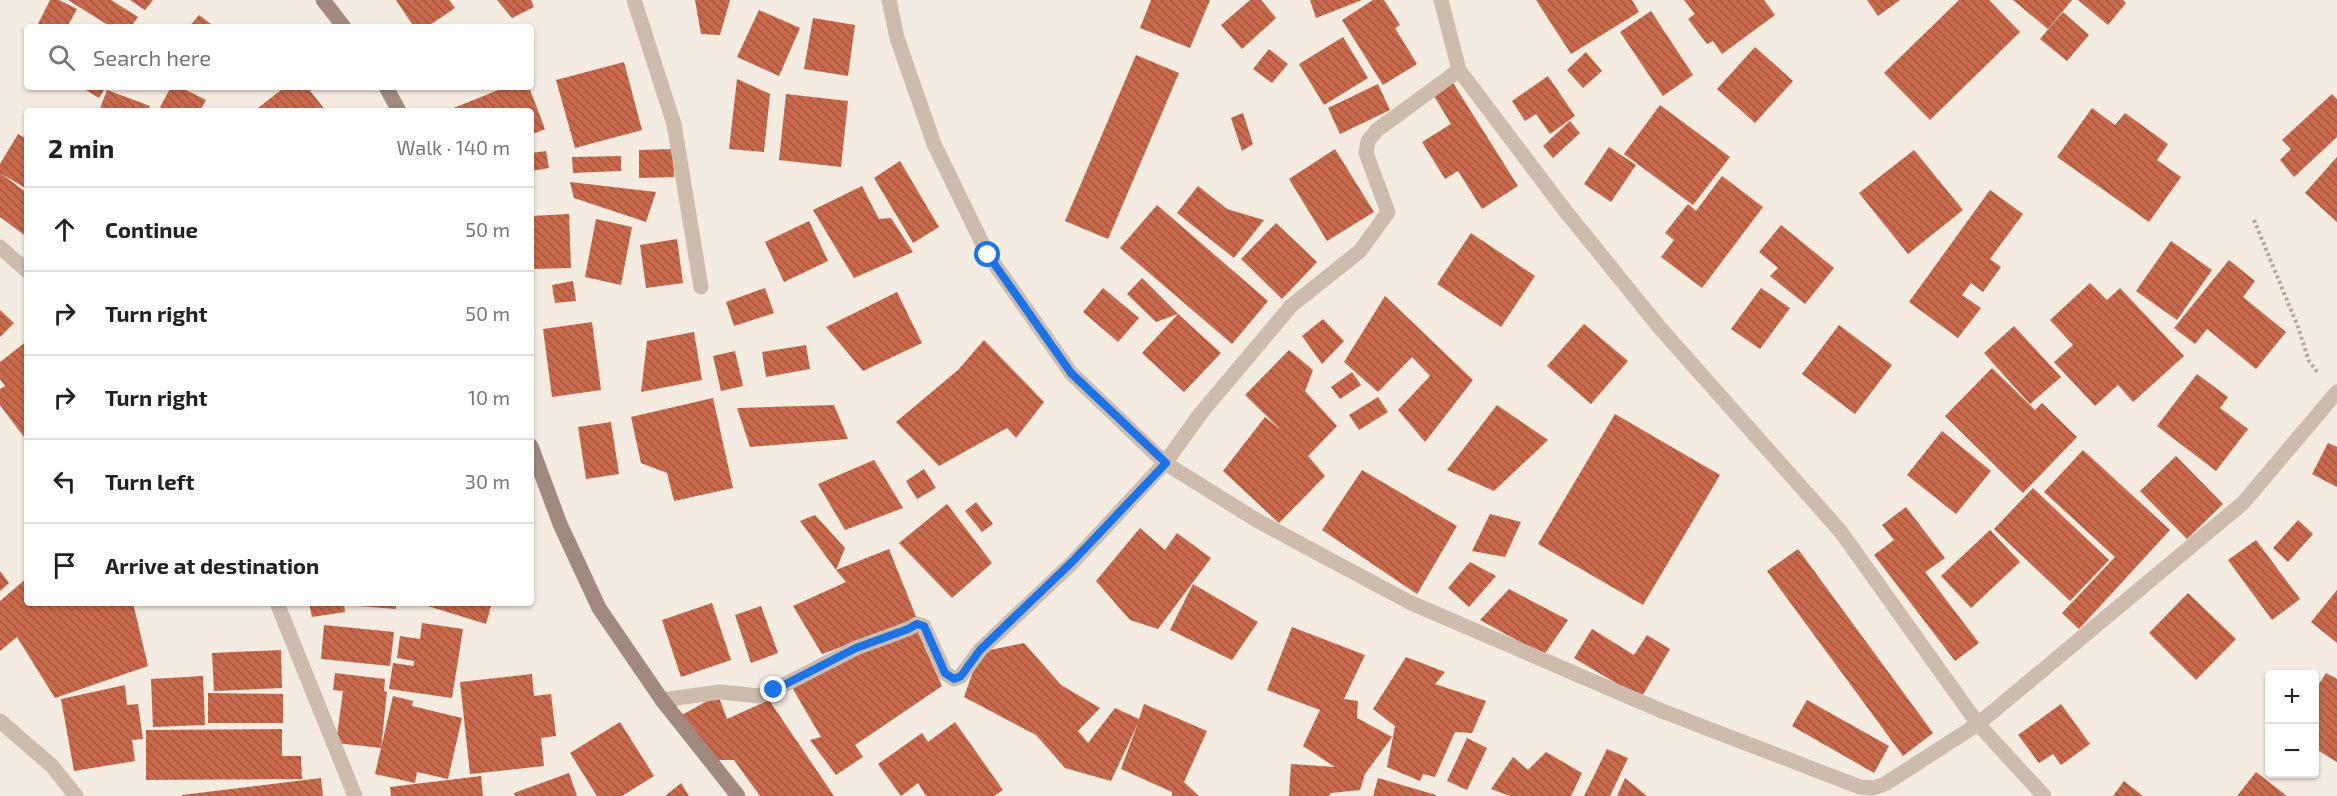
<!DOCTYPE html>
<meta charset="utf-8">
<style>
:root{--surface:#fff;--page:#f6f6f6;--text:#222;--muted:#767676;--line:#e0e0e0}
body{margin:0;font-family:"Exo 2",sans-serif;background:var(--page);color:var(--text)}
.controls{position:absolute;right:18px;bottom:18px;display:grid;overflow:hidden;border-radius:6px;box-shadow:0 2px 4px #0004}
.controls button{width:54px;height:54px;display:grid;place-items:center;padding:0;border:0;border-bottom:2px solid var(--line);background:var(--surface);color:var(--text);font:30px sans-serif}
.stop{position:absolute;width:18px;height:18px;margin:-14px;border:4px solid #1a73e8;border-radius:50%;background:#fff}
.stop.end{background:#1a73e8;border-color:#fff;box-shadow:0 2px 6px #0008}
.list{margin:0;padding:0;list-style:none}
h2{display:flex;justify-content:space-between;align-items:center;height:78px;margin:0;padding:0 24px;font-size:26px}
h2 small{font-size:20px;font-weight:400;color:var(--muted)}
.list li{display:grid;grid-template-columns:39px 1fr auto;gap:18px;align-items:center;box-sizing:border-box;height:84px;padding:0 24px;border-top:2px solid var(--line)}
.list b{display:block;font-size:22px;white-space:nowrap}
.list em{font-size:20px;font-style:normal;color:var(--muted)}
.icon{flex:none;width:33px;height:33px;fill:none;stroke:currentColor;stroke-width:2;stroke-linecap:round;stroke-linejoin:round}
.map{position:relative;flex:none;width:2337px;height:796px;overflow:hidden}
.search{position:absolute;background:var(--surface);box-shadow:0 2px 4px #0004;left:24px;top:24px;width:510px;height:66px;display:flex;align-items:center;gap:15px;box-sizing:border-box;padding:0 21px;border-radius:6px;color:var(--muted);font-size:22px}
.panel{position:absolute;background:var(--surface);box-shadow:0 2px 4px #0004;left:24px;top:108px;width:510px;height:498px;border-radius:6px}
.map>svg:first-child{display:block}
.building{fill:url(#building-back-hatch)}
.lines{fill:none;stroke-linecap:round;stroke-linejoin:round}
.path{stroke:#b9a596;stroke-width:4;stroke-dasharray:3 3;stroke-linecap:butt}
.street{stroke:#cdbbac;stroke-width:15}
.secondary{stroke:#a18a7d;stroke-width:15}
.route{stroke:#1a73e8;stroke-width:8}
</style>
<div class="map">
<svg width="2337" height="796" viewBox="0 0 2337 796">
<defs>
<pattern id="building-back-hatch" width="6" height="6" patternUnits="userSpaceOnUse" patternTransform="scale(1.5)"><rect width="6" height="6" fill="#c8694b"/><path d="M-1 5l2 2M0 0l6 6M5-1l2 2" fill="none" stroke="#a4573f"/></pattern>
</defs>
<rect width="100%" height="100%" fill="#f4ebe1"/>
<!-- building -->
<path class="building" d="M50 0H59L77 9 67 27 37 26Z
M68 0H111L138 17 131 27H111Z
M130 0H153L145 10Z
M396 0H449L455 8 427 27H414Z
M497 0H531L534 7 512 18Z
M695 0H730L720 35 701 34Z
M1151 0H1210L1190 48 1140 28Z
M1250 0H1261L1276 18 1242 49 1221 25Z
M1310 0H1362L1316 18Z
M1373 0H1384L1400 25 1395 28 1417 64 1383 85 1342 20Z
M1536 0H1632L1639 12 1571 54Z
M1684 0H1764L1775 15 1722 54 1713 41 1707 44 1688 19 1695 14Z
M1867 0H1900L1878 16Z
M1959 0H1989L2020 32 1930 120 1884 73Z
M2013 0H2072L2048 29Z
M2078 0H2123L2126 3 2108 25Z
M759 10 800 28 779 76 737 57Z
M1651 11 1693 75 1663 96 1620 32Z
M2063 12 2089 35 2067 61 2040 39Z
M199 15 215 27H189Z
M813 18 855 25 848 76 804 69Z
M1343 37 1368 78 1324 105 1299 64Z
M1755 47 1793 81 1755 123 1717 89Z
M1269 49 1288 64 1272 83 1253 69Z
M1586 52 1602 71 1583 88 1567 70Z
M1136 55 1179 73 1108 239 1065 221Z
M624 62 642 130 575 148 556 80Z
M1548 76 1575 116 1550 134 1536 114 1525 121 1512 101Z
M737 79 770 94 764 152 729 149Z
M1453 83 1518 186 1482 209 1458 171 1445 179 1422 142 1451 124 1434 96Z
M1378 84 1390 110 1340 134 1328 108Z
M81 87H106L99 98Z
M171 87H180L206 100 200 111H168L160 107Z
M285 87H307L326 111H254Z
M506 87H529L545 129 531 135V111H446Z
M107 90 150 106 148 111H99Z
M786 94 848 101 841 167 779 160Z
M2332 94 2337 99V137L2294 177 2280 160 2291 149 2282 140Z
M1660 105 1730 157 1693 205 1624 154Z
M2092 108 2115 125 2125 113 2168 144 2157 160 2181 177 2149 222 2057 157Z
M1243 113 1253 144 1242 151 1231 118Z
M1570 121 1580 133 1553 158 1543 146Z
M18 134 27 139V189L0 173V164Z
M1609 147 1636 165 1611 202 1584 184Z
M673 149 674 177 639 178V150Z
M1335 149 1374 212 1327 241 1289 179Z
M1914 150 1963 210 1908 254 1859 193Z
M546 151 549 168 531 171V153Z
M621 156V171L573 173 572 157Z
M2337 157V222L2305 193Z
M900 161 939 227 913 243 874 178Z
M0 173 27 193V237L0 217Z
M1722 176 1763 207 1702 288 1661 257 1674 240 1665 233 1688 204 1696 211Z
M570 182 656 192 646 222 574 198Z
M862 186 879 219 891 218 913 252 854 278 813 210Z
M1198 186 1227 209 1264 220 1234 258 1177 213Z
M1990 190 2023 214 1990 259 2001 267 1983 292 1971 283 1962 295 1981 308 1958 338 1909 302Z
M1157 205 1268 301 1232 344 1120 248Z
M569 214 571 268 531 269V216Z
M596 219 632 227 621 285 585 277Z
M809 221 828 261 784 282 765 242Z
M1276 223 1317 262 1282 299 1241 259Z
M1781 225 1834 268 1805 304 1770 276 1778 268 1759 252Z
M1471 233 1535 276 1501 327 1437 284Z
M677 239 683 283 646 288 640 245Z
M2171 241 2212 270 2177 320 2136 291Z
M2229 260 2255 281 2243 297 2286 332 2256 369 2207 329 2195 344 2174 328Z
M1142 278 1178 314 1156 322 1127 294Z
M573 281 576 301 555 303 552 285Z
M2090 283 2107 300 2120 288 2184 356 2133 402 2118 385 2095 406 2054 362 2073 345 2050 320Z
M765 288 774 313 734 326 726 302Z
M1103 288 1139 318 1118 342 1083 312Z
M1761 288 1790 308 1760 349 1731 329Z
M897 292 922 343 863 371 826 327Z
M1385 296 1473 380 1425 442 1398 410 1430 376 1412 357 1378 392 1344 362Z
M0 310 14 323 0 337Z
M1178 314 1221 353 1184 392 1142 353Z
M1323 319 1344 341 1322 364 1302 336Z
M592 322 601 390 552 397 543 329Z
M1584 324 1628 361 1591 404 1547 366Z
M1839 325 1892 365 1855 414 1802 374Z
M2014 326 2061 377 2030 404 1984 353Z
M694 332 702 380 641 392 647 341Z
M984 340 1044 402 1016 438 1007 428 939 466 896 422 958 370Z
M27 341V441L0 405V389L5 386 0 379V362Z
M806 345 810 369 766 377 762 352Z
M1289 350 1313 370 1305 391 1337 426 1308 456 1325 476 1279 523 1223 471 1265 417 1281 430 1245 395Z
M735 351 743 386 721 391 713 356Z
M1992 368 2035 410 2042 403 2077 437 2023 493 1945 416Z
M1352 372 1361 385 1340 399 1331 387Z
M2197 374 2228 397 2220 408 2248 429 2216 471 2157 426Z
M1378 397 1388 412 1359 430 1349 415Z
M713 398 733 488 674 501 667 473 641 463 631 417Z
M834 405 848 439 750 447 737 408Z
M1497 405 1548 440 1494 491 1447 470Z
M1615 414 1720 475 1643 605 1538 544Z
M611 422 619 474 586 479 578 427Z
M1942 431 1991 471 1956 514 1907 475Z
M2328 443 2337 447V487L2312 474Z
M2083 450 2170 530 2079 629 2062 613 2115 557 2044 492Z
M2176 456 2223 504 2187 539 2140 491Z
M874 460 903 508 845 530 818 484Z
M924 469 936 488 917 499 906 481Z
M1362 470 1457 526 1417 594 1322 530Z
M2033 488 2109 560 2070 601 1994 529Z
M976 502 993 524 982 532 965 511Z
M947 504 992 563 952 598 899 543Z
M1906 507 1945 558 1925 572 1979 643 1955 661 1874 555 1894 540 1882 525Z
M1490 514 1521 522 1505 557 1472 551Z
M815 515 845 548 836 570 800 521Z
M2298 520 2313 534 2288 562 2273 548Z
M1140 528 1165 550 1177 533 1211 558 1158 629 1130 620 1096 581Z
M1990 530 2020 562 1971 608 1941 576Z
M2256 540 2300 599 2272 620 2228 560Z
M889 549 917 619 822 654 793 606 846 582 836 570Z
M1798 549 1933 733 1903 756 1767 571Z
M1470 562 1496 576 1469 607 1448 588Z
M0 571 9 583 0 591Z
M27 578V603H133L148 666 55 698 17 637 0 651V601Z
M1193 584 1258 622 1232 660 1170 630Z
M1509 589 1568 620 1544 655 1480 620Z
M2337 590V643L2311 622Z
M2188 593 2236 639 2196 680 2149 633Z
M309 603H344L345 612 312 617Z
M359 603H396V609L359 606Z
M418 603H492L486 624Z
M712 603 731 660 681 677 662 620Z
M761 606 778 653 751 663 735 615Z
M422 623 463 629 452 698 389 689 393 663 414 666V661L397 658 400 636 420 639Z
M324 625 394 632 390 666 321 659Z
M1292 627 1365 655 1344 699 1358 701 1357 718 1392 737 1365 774 1360 790 1331 793 1329 796H1289L1291 764 1335 767 1303 746 1320 710 1267 690Z
M1592 629 1634 655 1647 635 1670 649 1641 698 1574 658Z
M917 630 942 686 855 745 863 757 836 775 810 740 821 737 790 684Z
M1024 643 1061 685 1100 708 1078 731 1088 743 1115 708 1139 719 1144 704 1207 731 1184 782 1199 796H1172V792L1121 769 1138 723 1111 781 1065 768 1036 735 964 697 980 652Z
M281 650 282 688 214 691 212 653Z
M1406 657 1445 672 1435 684 1486 701 1472 733 1455 732 1435 777 1423 774 1420 781 1387 767 1395 726 1373 709Z
M335 673 385 679 384 691 387 692 381 748 336 743 343 691 333 690Z
M2326 673 2337 679V762L2314 748V692Z
M532 674 534 696 551 694 556 736 541 738 544 766 470 774 460 682Z
M203 676 205 725 153 727 151 679Z
M125 685 127 705 138 704 143 739 132 740 135 761 74 771 61 699Z
M208 693 283 694V723H208Z
M718 695 727 719 769 700 834 796H760L734 760H717L682 715Z
M393 696 413 701 412 706 462 718 448 779 417 772 415 783 375 774Z
M1807 700 1889 746 1874 773 1792 726Z
M2061 704 2090 744 2061 765 2053 754 2039 763 2018 735Z
M620 722 654 776 622 796H597L570 753Z
M955 722 1003 790 994 796H926L918 783 901 796 878 764 922 733 928 742Z
M282 729V756H301L302 779 146 780V730Z
M1467 738 1487 748 1467 790 1447 781Z
M1607 749 1628 758 1610 796H1584Z
M1546 752 1582 773 1571 796H1510L1491 789 1513 757 1528 770Z
M2256 772 2287 796H2237Z
M569 773 577 796H515L514 793Z
M481 776 483 796H391L390 787Z
M321 778 323 796H182V795Z
M1378 778 1436 795V796H1373Z
M1625 778 1647 796H1617Z
M2124 781 2143 796H2113Z
M681 783 689 796H665Z"/>
<g class="lines">
<!-- path -->
<path class="path" d="M2254 220 2298 327 2309 361 2318 373"/>
<!-- street -->
<path class="street" d="M634 0 674 124 701 287
M889 0 897 38 934 144 988 255 1071 373 1165 463 1258 521 1409 602 1662 711 1860 787 1873 788 1885 784 1978 724 2243 503 2337 392
M1441 0 1459 70 1563 208 1660 328 1841 532 1978 724 2044 796
M0 247 27 271
M277 603 355 796
M662 700 720 692 759 696 774 690 856 648 908 629 917 624 924 626 945 673 954 679 961 676 980 650 1072 563 1165 463 1201 413 1291 306 1360 251 1388 212 1366 153 1368 141 1377 130 1459 70
M0 721 52 766 76 796"/>
<!-- secondary -->
<path class="secondary" d="M323 0 344 27
M386 87 399 111
M531 446 560 524 599 608 662 700 738 796"/>
</g>
<g class="lines">
<!-- route -->
<path class="route" d="M774 690 856 648 908 629 917 624 924 626 945 673 954 679 961 676 980 650 1072 562 1166 463 1071 373 988 255"/>
</g>
</svg>
<div class="controls">
<button>+</button>
<button>−</button>
</div>
<div class="stop" style="left:988px;top:255px"></div>
<div class="stop end" style="left:774px;top:690px"></div>
<div class="search"><svg class="icon" aria-label="search" viewBox="0 0 24 24"><circle cx="10" cy="10" r="6"/><path d="M15 15l6 6"/></svg>Search here</div>
<section class="panel">
<h2>2 min<small>Walk · 140 m</small></h2>
<ul class="list">
<li><svg class="icon" aria-label="ahead" viewBox="0 0 24 24"><path d="M12 20V5M6 11l6-6 6 6"/></svg><div><b>Continue</b></div><em>50 m</em></li>
<li><svg class="icon" aria-label="right" viewBox="0 0 24 24"><path d="M7 20v-9h11M14 6l5 5-5 5"/></svg><div><b>Turn right</b></div><em>50 m</em></li>
<li><svg class="icon" aria-label="right" viewBox="0 0 24 24"><path d="M7 20v-9h11M14 6l5 5-5 5"/></svg><div><b>Turn right</b></div><em>10 m</em></li>
<li><svg class="icon" aria-label="left" viewBox="0 0 24 24"><path d="M17 20v-9H6M10 6l-5 5 5 5"/></svg><div><b>Turn left</b></div><em>30 m</em></li>
<li><svg class="icon" aria-label="arrive" viewBox="0 0 24 24"><path d="M6 21V4h12l-3 4 3 4H6"/></svg><div><b>Arrive at destination</b></div></li>
</ul>
</section>
</div>
